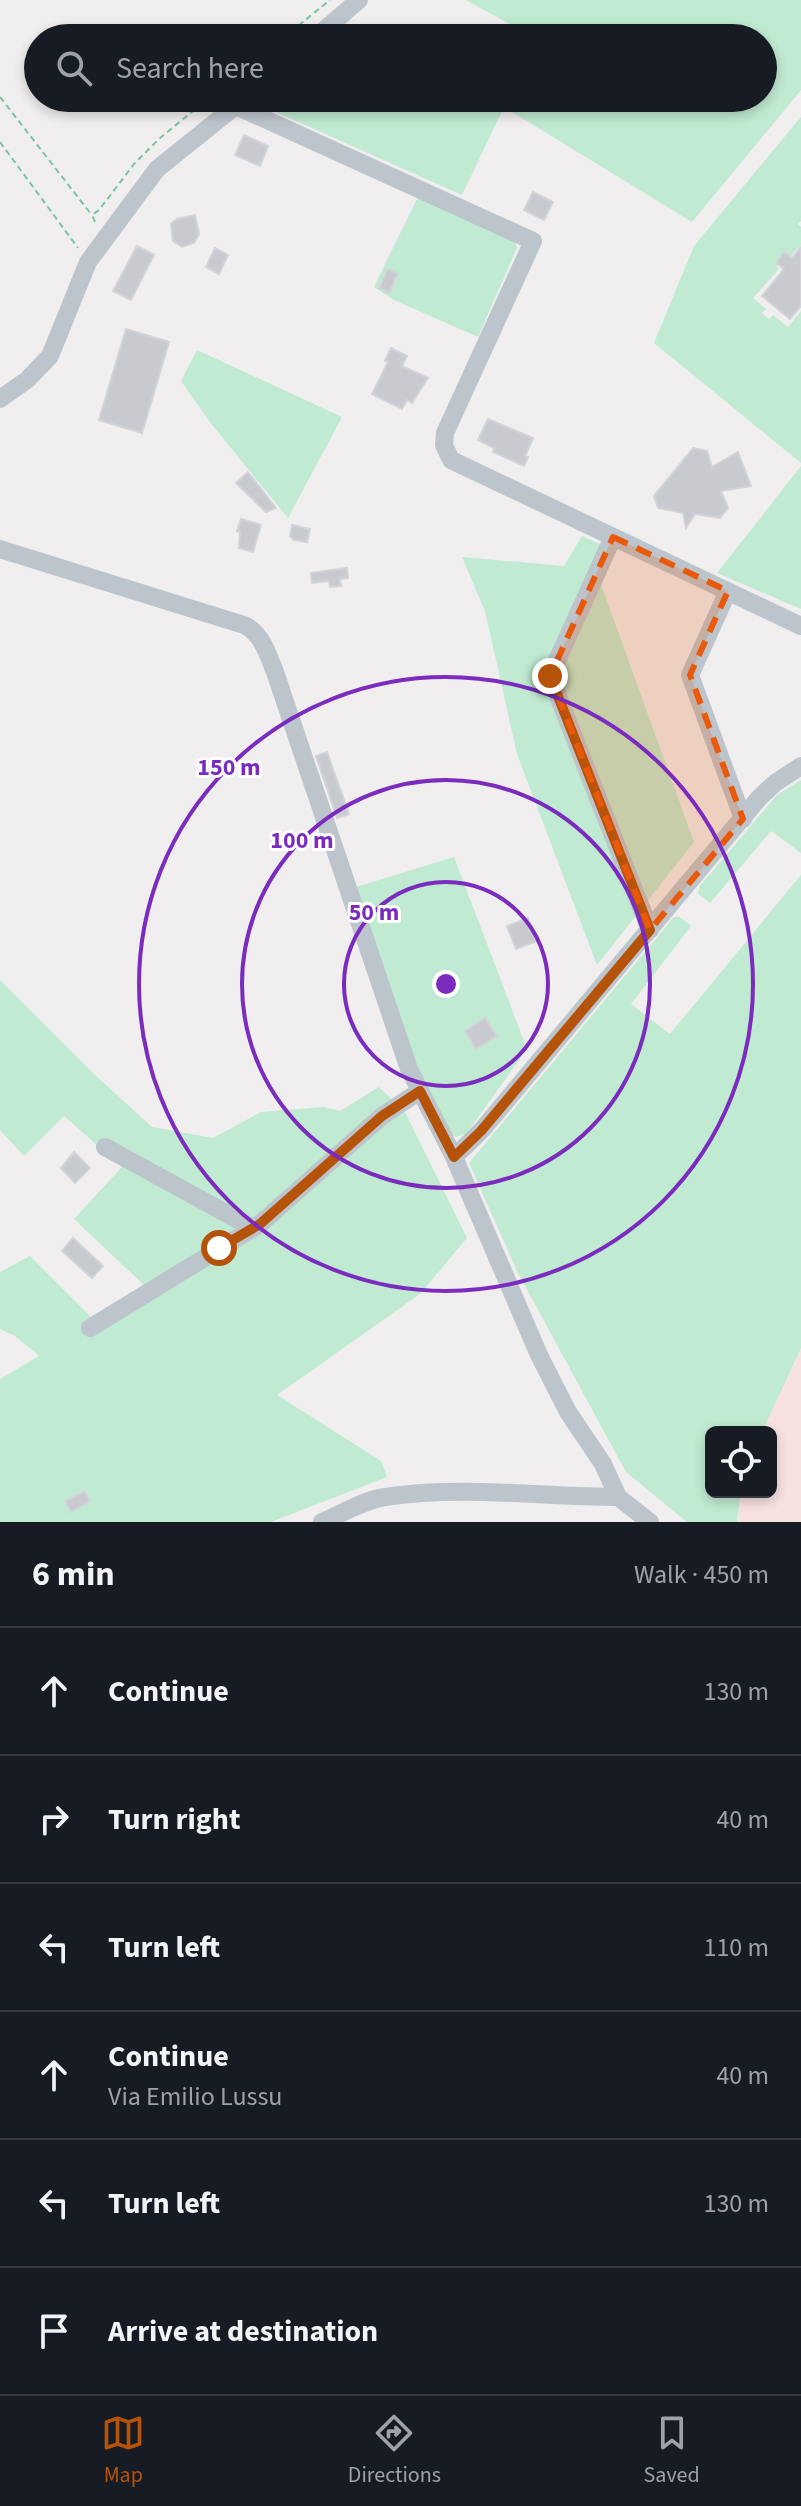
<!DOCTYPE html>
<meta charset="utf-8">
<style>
:root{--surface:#171b24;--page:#242831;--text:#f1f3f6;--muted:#9ea1a6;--line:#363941;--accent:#b45309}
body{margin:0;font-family:"Source Sans 3",sans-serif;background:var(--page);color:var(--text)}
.controls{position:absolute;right:24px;bottom:24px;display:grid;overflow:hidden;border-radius:12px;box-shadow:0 4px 12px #0003}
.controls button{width:72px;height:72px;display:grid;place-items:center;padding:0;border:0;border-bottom:2px solid var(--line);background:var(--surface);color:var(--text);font:40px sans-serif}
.stop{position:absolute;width:24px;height:24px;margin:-18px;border:6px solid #b45309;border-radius:50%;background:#fff}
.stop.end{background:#b45309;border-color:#fff;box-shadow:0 2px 8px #0008}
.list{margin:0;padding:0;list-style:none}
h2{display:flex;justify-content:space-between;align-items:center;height:104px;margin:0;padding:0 32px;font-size:34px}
h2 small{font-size:26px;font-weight:400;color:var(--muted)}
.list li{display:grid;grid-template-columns:52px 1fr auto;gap:24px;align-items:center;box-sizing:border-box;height:128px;padding:0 32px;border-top:2px solid var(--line)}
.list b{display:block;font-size:30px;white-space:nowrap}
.list p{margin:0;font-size:26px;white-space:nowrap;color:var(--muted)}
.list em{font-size:26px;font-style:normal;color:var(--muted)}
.icon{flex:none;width:44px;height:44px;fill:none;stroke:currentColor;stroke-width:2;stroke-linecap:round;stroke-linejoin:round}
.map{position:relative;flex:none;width:801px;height:1522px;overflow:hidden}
.search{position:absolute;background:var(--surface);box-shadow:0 4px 12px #0003;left:24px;right:24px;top:24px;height:88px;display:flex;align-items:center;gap:20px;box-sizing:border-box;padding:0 28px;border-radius:44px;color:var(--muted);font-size:30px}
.sheet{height:872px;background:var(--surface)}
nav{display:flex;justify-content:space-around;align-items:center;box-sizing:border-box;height:112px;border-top:2px solid var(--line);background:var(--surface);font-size:22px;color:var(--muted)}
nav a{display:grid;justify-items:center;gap:4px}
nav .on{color:var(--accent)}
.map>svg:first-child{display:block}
.medical{fill:#f8e2e0}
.green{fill:#c0ead1}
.building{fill:#c9cad0;stroke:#d2d4d9;stroke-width:2}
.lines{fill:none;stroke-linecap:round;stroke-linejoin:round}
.path{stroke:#7bc5a2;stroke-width:2;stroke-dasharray:6 4;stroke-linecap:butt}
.minor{stroke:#bdc5cc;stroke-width:18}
.route{stroke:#b45309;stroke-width:10}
.marked{fill:#e8590c;fill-opacity:0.2;stroke:#e8590c;stroke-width:6;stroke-dasharray:16 10;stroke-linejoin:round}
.ring{fill:none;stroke:#7b2cbf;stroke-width:4}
.centre{fill:#7b2cbf;stroke:#fff;stroke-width:4}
.ring-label{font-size:24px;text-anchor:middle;font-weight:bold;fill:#7b2cbf;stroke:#fff;stroke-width:6;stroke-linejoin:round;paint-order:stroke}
</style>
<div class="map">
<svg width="801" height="1522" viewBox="0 0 801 1522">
<rect width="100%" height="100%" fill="#f0eeee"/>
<!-- medical -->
<path class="medical" d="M801 1348V1522H738L741 1492H771V1432H762Z"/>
<!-- green -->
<path class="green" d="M466 0H801V90L692 222 504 107 462 195 249 100 252 98H763V38H526L528 34Z
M801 117V221L798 224 801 227V245L790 257 786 254 776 266 779 269 753 298 766 309 762 313 769 319 773 315 788 327 801 311V463L654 343 694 246Z
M418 197 515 242 517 248 478 337 392 299 374 287Z
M197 350 342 417 288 518 209 421 181 381Z
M801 466V609L717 573Z
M582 536 611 549 598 576 694 842 597 965 517 754 485 611 462 557 564 566Z
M801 780V853L771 831 710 903 698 894 700 886 777 795Z
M454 857 527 1049 466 1134 456 1137 447 1133 417 1067 356 887Z
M801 875V1348L762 1432H711V1492H741L737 1522H687L626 1472 518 1273 469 1163 674 917H680L691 926 631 1004 670 1034Z
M0 980 95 1075 152 1127 213 1138 261 1112 324 1107 340 1111 379 1087 405 1112 467 1238 420 1294 277 1395 381 1461 387 1477 271 1522H0V1379L39 1356 15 1336 0 1329V1272L30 1256 94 1320 145 1286 74 1219 122 1167 64 1116 24 1156 0 1130Z"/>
<!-- building -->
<path class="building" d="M244 135 268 146 260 166 235 155Z
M533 192 553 202 544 220 524 210Z
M195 215 199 234 194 243 182 247 173 241 171 224 177 219Z
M137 246 154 255 131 300 113 291Z
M801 247V306L790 319 762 296 784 269 776 263 784 252 792 258Z
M215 248 228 255 219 274 206 267Z
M388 269 398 274 389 293 379 288Z
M126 329 169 342 142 433 99 420Z
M391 348 407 356 402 366 428 378 412 403 407 400 402 409 372 394 388 362 385 361Z
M488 419 533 438 525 456 528 457 524 466 493 452 494 448 478 440Z
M693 448 707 451 712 467 738 452 751 486 721 491 728 508 720 518 695 514 686 528 683 513 658 508 654 496Z
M248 472 276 508 266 512 236 483Z
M241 519 261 525 253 552 239 548 240 532 237 531Z
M292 525 310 529 307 542 294 540 290 536Z
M347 568 348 578 340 579 341 586 330 587 329 581 312 583 311 573Z
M327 752 349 814 337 818 316 756Z
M528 918 537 941 516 949 507 926Z
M485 1018 497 1036 476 1049 465 1031Z
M74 1152 90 1168 75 1183 61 1168Z
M73 1238 103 1266 92 1278 62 1251Z
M84 1491 90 1501 71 1512 65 1501Z"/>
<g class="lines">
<!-- path -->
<path class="path" d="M283 38 330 0
M0 97 91 214
M0 142 78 248
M95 222 92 215 99 210 134 164 160 138 209 98"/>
<!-- minor -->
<path class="minor" d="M315 38 359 0
M236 106 533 241 445 433 444 445 451 460 801 626
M0 399 27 380 50 356 88 262 157 169 243 100
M613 537 550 676 650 930
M0 549 244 625C262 633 268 655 275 672L409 1069 454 1157 539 1355 568 1412 603 1464 618 1497 650 1522
M728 591 690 675 743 819
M105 1147 253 1228
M454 1157 481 1131 759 798 775 783 801 766
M90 1328 260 1224 382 1116 420 1091
M322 1522C341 1514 364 1500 385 1497 462 1485 540 1497 618 1497"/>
</g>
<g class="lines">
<!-- route -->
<path class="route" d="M219 1248 260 1224 382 1116 420 1091 454 1157 481 1131 650 930 550 676"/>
</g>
<!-- marked area -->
<path class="marked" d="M613 537 728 591 690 675 743 819 650 930 550 676Z"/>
<!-- distance rings -->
<g class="ring">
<circle cx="446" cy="984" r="102"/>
<circle cx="446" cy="984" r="204"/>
<circle cx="446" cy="984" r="307"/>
</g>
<circle cx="446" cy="984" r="12" class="centre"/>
<g class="ring-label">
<text x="229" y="775">150 m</text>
<text x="302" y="848">100 m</text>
<text x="374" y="920">50 m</text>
</g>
</svg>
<div class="controls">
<button><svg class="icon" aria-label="locate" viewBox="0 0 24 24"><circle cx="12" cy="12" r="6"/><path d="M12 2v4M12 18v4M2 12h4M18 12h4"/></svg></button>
</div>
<div class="stop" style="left:219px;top:1248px"></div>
<div class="stop end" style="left:550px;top:676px"></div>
<div class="search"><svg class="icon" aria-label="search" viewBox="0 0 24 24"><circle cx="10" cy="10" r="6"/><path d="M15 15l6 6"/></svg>Search here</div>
</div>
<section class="sheet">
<h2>6 min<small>Walk · 450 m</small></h2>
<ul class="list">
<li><svg class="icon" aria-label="ahead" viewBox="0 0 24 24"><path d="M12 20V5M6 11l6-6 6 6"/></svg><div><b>Continue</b></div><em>130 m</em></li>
<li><svg class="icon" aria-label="right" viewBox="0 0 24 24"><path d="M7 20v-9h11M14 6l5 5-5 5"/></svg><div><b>Turn right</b></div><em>40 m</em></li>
<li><svg class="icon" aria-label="left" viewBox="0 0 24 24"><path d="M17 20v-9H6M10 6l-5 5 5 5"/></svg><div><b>Turn left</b></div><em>110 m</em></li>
<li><svg class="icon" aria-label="ahead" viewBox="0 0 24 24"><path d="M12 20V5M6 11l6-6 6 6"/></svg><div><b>Continue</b><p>Via Emilio Lussu</p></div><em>40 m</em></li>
<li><svg class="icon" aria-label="left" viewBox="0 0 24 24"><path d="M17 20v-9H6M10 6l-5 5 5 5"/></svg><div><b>Turn left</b></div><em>130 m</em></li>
<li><svg class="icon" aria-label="arrive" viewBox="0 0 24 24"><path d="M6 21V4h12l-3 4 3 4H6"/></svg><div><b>Arrive at destination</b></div></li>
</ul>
</section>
<nav>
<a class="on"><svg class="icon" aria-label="map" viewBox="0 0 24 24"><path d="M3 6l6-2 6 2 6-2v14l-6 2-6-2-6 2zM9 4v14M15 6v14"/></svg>Map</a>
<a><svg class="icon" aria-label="directions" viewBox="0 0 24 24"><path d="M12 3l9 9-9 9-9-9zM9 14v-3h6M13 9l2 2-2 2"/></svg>Directions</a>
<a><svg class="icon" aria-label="saved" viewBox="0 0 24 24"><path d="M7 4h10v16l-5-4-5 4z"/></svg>Saved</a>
</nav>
